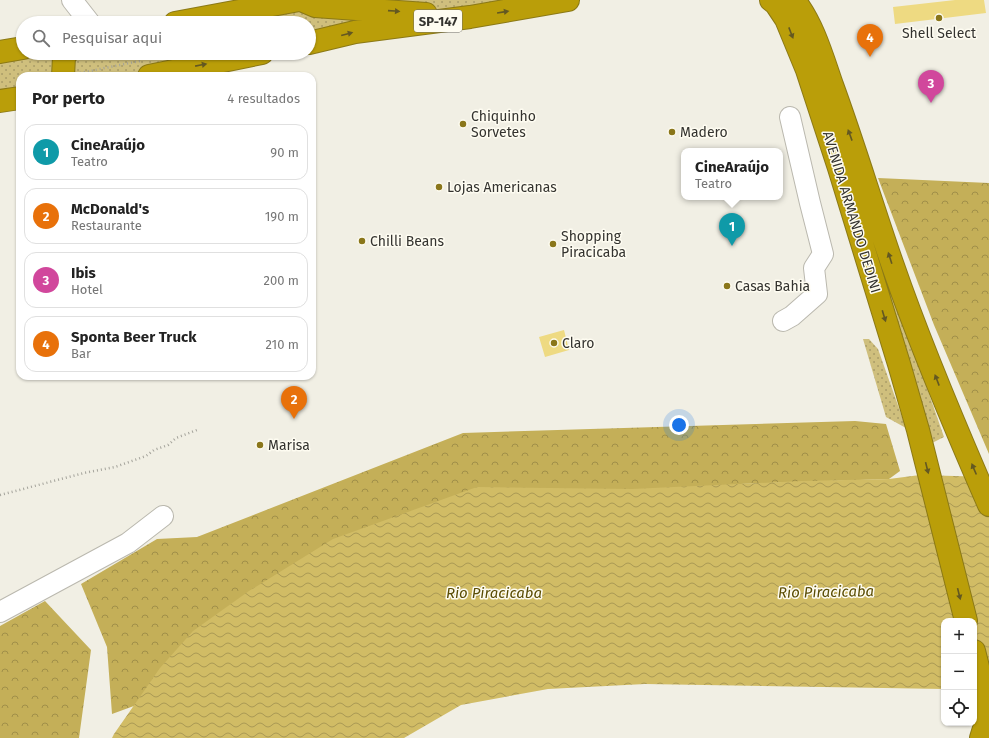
<!DOCTYPE html>
<html lang="pt">
<meta charset="utf-8">
<style>
:root{--surface:#fff;--page:#f2f2f2;--text:#222;--muted:#767676;--line:#e0e0e0;--accent:#7c3aed}
body{margin:0;font-family:"Fira Sans",sans-serif;background:var(--page);color:var(--text)}
.controls{position:absolute;right:12px;bottom:12px;display:grid;overflow:hidden;border-radius:8px;box-shadow:0 1px 3px #0004}
.controls button{width:36px;height:36px;display:grid;place-items:center;padding:0;border:0;border-bottom:1px solid var(--line);background:var(--surface);color:var(--text);font:20px sans-serif}
.you{position:absolute;left:679px;top:425px;width:14px;height:14px;margin:-10px;border:3px solid #fff;border-radius:50%;background:#1a73e8;box-shadow:0 0 0 6px #1a73e833}
.badge{display:grid;place-items:center;width:26px;height:26px;border-radius:50%;background:var(--accent);color:#fff;font-size:13px;font-weight:700}
.pin{position:absolute;translate:-50% -33px;filter:drop-shadow(0 1px 2px #0008)}
.pin::after{content:'';position:absolute;top:21px;width:14px;height:12px;background:inherit;clip-path:polygon(0 0,100% 0,50% 100%)}
.popup{position:absolute;left:681px;top:148px;width:102px;height:52px;box-sizing:border-box;display:grid;place-content:center;border-radius:8px;background:var(--surface);filter:drop-shadow(0 1px 3px #0005);font-size:13px;white-space:nowrap;color:var(--muted)}
.popup b{font-size:15px;color:var(--text)}
.popup::after{content:'';position:absolute;left:50%;top:100%;margin-left:-8px;border:8px solid transparent;border-top-color:var(--surface)}
.list{margin:0;padding:0;list-style:none}
h2{display:flex;justify-content:space-between;align-items:center;height:52px;margin:0;padding:0 16px;font-size:17px}
h2 small{font-size:13px;font-weight:400;color:var(--muted)}
.list li{display:grid;grid-template-columns:26px 1fr auto;gap:12px;align-items:center;box-sizing:border-box;height:56px;margin:0 8px 8px;padding:0 8px;border:1px solid var(--line);border-radius:12px}
.list b{display:block;font-size:15px;white-space:nowrap}
.list p{margin:0;font-size:13px;white-space:nowrap;color:var(--muted)}
.list em{font-size:13px;font-style:normal;color:var(--muted)}
.icon{flex:none;width:22px;height:22px;fill:none;stroke:currentColor;stroke-width:2;stroke-linecap:round;stroke-linejoin:round}
.map{position:relative;flex:none;width:989px;height:738px;overflow:hidden}
.search{position:absolute;background:var(--surface);box-shadow:0 1px 3px #0004;left:16px;top:16px;width:300px;height:44px;display:flex;align-items:center;gap:10px;box-sizing:border-box;padding:0 14px;border-radius:22px;color:var(--muted);font-size:15px}
.panel{position:absolute;background:var(--surface);box-shadow:0 1px 3px #0004;left:16px;top:72px;width:300px;height:308px;border-radius:12px}
.map>svg:first-child{display:block}
.grass{fill:url(#grass-dots)}
.forest{fill:url(#forest-crowns)}
.water{fill:url(#water-waves)}
.building{fill:#eeda82}
.lines{fill:none;stroke-linecap:round;stroke-linejoin:round}
.minor-casing{stroke:#bab8ae;stroke-width:22}
.highway-casing{stroke:#8b7916;stroke-width:24}
.path{stroke:#a4a39b;stroke-width:2.5;stroke-dasharray:1 3;stroke-linecap:butt}
.minor{stroke:#fff;stroke-width:20}
.highway{stroke:#ba9e09;stroke-width:22}
.oneway{fill:#635822}
.poi-dot{fill:#8a761a;stroke:#fefcf1;stroke-width:1.5}
.labels{text-anchor:middle;stroke-width:3;stroke-linejoin:round;paint-order:stroke}
.shield{fill:#fefcf1;stroke:#716f69;stroke-width:1}
.shield-label{font-size:13px;font-weight:bold;fill:#34332f}
.poi-label{font-size:14px;fill:#34332f;stroke:#fefcf1;text-anchor:start}
.street-label{font-size:14px;fill:#34332f;stroke:#fefcf1}
.water-label{font-size:15px;font-style:italic;fill:#5a4c03;stroke:#fefcf1}
</style>
<div class="map">
<svg width="989" height="738" viewBox="0 0 989 738">
<defs>
<pattern id="grass-dots" width="8" height="8" patternUnits="userSpaceOnUse"><rect width="8" height="8" fill="#cfbf7d"/><path d="M2 2h.1M6 6h.1" fill="none" stroke="#a99c67" stroke-width="1.8" stroke-linecap="round"/></pattern>
<pattern id="forest-crowns" width="20" height="18" patternUnits="userSpaceOnUse"><rect width="20" height="18" fill="#c4af58"/><path d="M2 6a3 3 0 1 1 6 0M12 15a3 3 0 1 1 6 0" fill="none" stroke="#a08f49"/></pattern>
<pattern id="water-waves" width="16" height="10" patternUnits="userSpaceOnUse"><rect width="16" height="10" fill="#d1bc65"/><path d="M0 5q4-4 8 0t8 0" fill="none" stroke="#aa9954"/></pattern>
</defs>
<rect width="100%" height="100%" fill="#f1efe4"/>
<!-- grass -->
<path class="grass" d="M292 0H568L309 43V23H165Z
M0 52 23 53H262L149 76H20V98L0 101Z
M861 198 944 437 932 443 855 199Z
M863 339H869L878 349 906 428 886 417Z"/>
<!-- forest -->
<path class="forest" d="M878 178 989 183V454L934 325Z
M855 421 886 424 900 471 889 479 740 484 112 714 107 647 81 584 157 539 197 537 463 433Z
M45 601 91 650 79 738H0V626Z"/>
<!-- water -->
<path class="water" d="M920 475 989 477V690H974V621H944V689L645 684 548 689 461 705 404 738H112L114 734 160 668 193 631 249 591 333 539 477 487 632 489 802 481 889 479Z"/>
<!-- building -->
<path class="building" d="M955 0H984L986 13 895 24 893 7Z
M564 330 569 350 545 357 539 337Z"/>
<g class="lines">
<defs>
<path id="minor" d="M72 0 90 23
M783 321 792 316 817 294 814 268 823 254 810 203 790 117
M0 612 128 543 163 516"/>
<path id="highway" d="M301 0 315 6 426 14
M771 0 776 4 786 19 807 70 839 168 899 364 918 430 966 621
M794 0C813 24 822 56 832 85 854 145 872 206 893 266 921 347 955 427 989 505
M175 23 299 0
M309 43 355 32 470 17 568 0
M0 52 23 48
M63 76 64 57 67 53
M149 76 262 53
M0 101 20 98
M974 651 988 707 986 722 981 738"/>
</defs>
<!-- minor casing -->
<use href="#minor" class="minor-casing"/>
<!-- highway casing -->
<use href="#highway" class="highway-casing"/>
<!-- path -->
<path class="path" d="M80 73 140 61
M0 495 84 473 115 467 146 456 154 450 168 445 176 438 197 430"/>
<!-- minor -->
<use href="#minor" class="minor"/>
<!-- highway -->
<use href="#highway" class="highway"/>
</g>
<!-- one-way arrows -->
<defs><path id="oneway-solid" d="M-6-.8H1V-3.2L6.5 0L1 3.2V.8H-6Z"/></defs>
<g class="oneway">
<use href="#oneway-solid" transform="translate(394 11) rotate(4)"/>
<use href="#oneway-solid" transform="translate(503 12) rotate(-9)"/>
<use href="#oneway-solid" transform="translate(791 33) rotate(69)"/>
<use href="#oneway-solid" transform="translate(347 34) rotate(-15)"/>
<use href="#oneway-solid" transform="translate(201 65) rotate(-11)"/>
<use href="#oneway-solid" transform="translate(850 135) rotate(-110)"/>
<use href="#oneway-solid" transform="translate(890 258) rotate(-108)"/>
<use href="#oneway-solid" transform="translate(884 316) rotate(73)"/>
<use href="#oneway-solid" transform="translate(937 380) rotate(-111)"/>
<use href="#oneway-solid" transform="translate(927 468) rotate(76)"/>
<use href="#oneway-solid" transform="translate(974 469) rotate(-113)"/>
<use href="#oneway-solid" transform="translate(959 594) rotate(76)"/>
</g>
<!-- markers -->
<g class="poi-dot">
<circle cx="939" cy="18" r="4"/>
<circle cx="463" cy="124" r="4"/>
<circle cx="672" cy="132" r="4"/>
<circle cx="439" cy="187" r="4"/>
<circle cx="362" cy="241" r="4"/>
<circle cx="553" cy="244" r="4"/>
<circle cx="727" cy="286" r="4"/>
<circle cx="554" cy="343" r="4"/>
<circle cx="260" cy="445" r="4"/>
</g>
<g class="labels">
<!-- shield labels -->
<rect class="shield" x="414" y="10" width="48" height="22" rx="3"/>
<g class="shield-label">
<text x="438" y="26">SP-147</text>
</g>
<!-- poi labels -->
<g class="poi-label">
<text x="939" y="38" text-anchor="middle">Shell Select</text>
<text x="471" y="121">Chiquinho<tspan x="471" dy="16">Sorvetes</tspan></text>
<text x="680" y="137">Madero</text>
<text x="447" y="192">Lojas Americanas</text>
<text x="561" y="241">Shopping<tspan x="561" dy="16">Piracicaba</tspan></text>
<text x="370" y="246">Chilli Beans</text>
<text x="735" y="291">Casas Bahia</text>
<text x="562" y="348">Claro</text>
<text x="268" y="450">Marisa</text>
</g>
<!-- street labels -->
<g class="street-label">
<text transform="translate(852 212) rotate(73)" y="5">AVENIDA ARMANDO DEDINI</text>
</g>
<!-- water labels -->
<g class="water-label">
<text transform="translate(826 592) rotate(-1)" y="5">Rio Piracicaba</text>
<text x="494" y="598">Rio Piracicaba</text>
</g>
</g>
</svg>
<div class="controls">
<button>+</button>
<button>−</button>
<button><svg class="icon" aria-label="locate" viewBox="0 0 24 24"><circle cx="12" cy="12" r="6"/><path d="M12 2v4M12 18v4M2 12h4M18 12h4"/></svg></button>
</div>
<div class="you"></div>
<div class="pin badge" style="left:732px;top:246px;background:#0f9aa8">1</div>
<div class="popup"><b>CineAraújo</b>Teatro</div>
<div class="pin badge" style="left:294px;top:419px;background:#e8710a">2</div>
<div class="pin badge" style="left:931px;top:103px;background:#d1479c">3</div>
<div class="pin badge" style="left:870px;top:57px;background:#e8710a">4</div>
<div class="search"><svg class="icon" aria-label="search" viewBox="0 0 24 24"><circle cx="10" cy="10" r="6"/><path d="M15 15l6 6"/></svg>Pesquisar aqui</div>
<section class="panel">
<h2>Por perto<small>4 resultados</small></h2>
<ul class="list">
<li><span class="badge" style="background:#0f9aa8">1</span><div><b>CineAraújo</b><p>Teatro</p></div><em>90 m</em></li>
<li><span class="badge" style="background:#e8710a">2</span><div><b>McDonald's</b><p>Restaurante</p></div><em>190 m</em></li>
<li><span class="badge" style="background:#d1479c">3</span><div><b>Ibis</b><p>Hotel</p></div><em>200 m</em></li>
<li><span class="badge" style="background:#e8710a">4</span><div><b>Sponta Beer Truck</b><p>Bar</p></div><em>210 m</em></li>
</ul>
</section>
</div>
